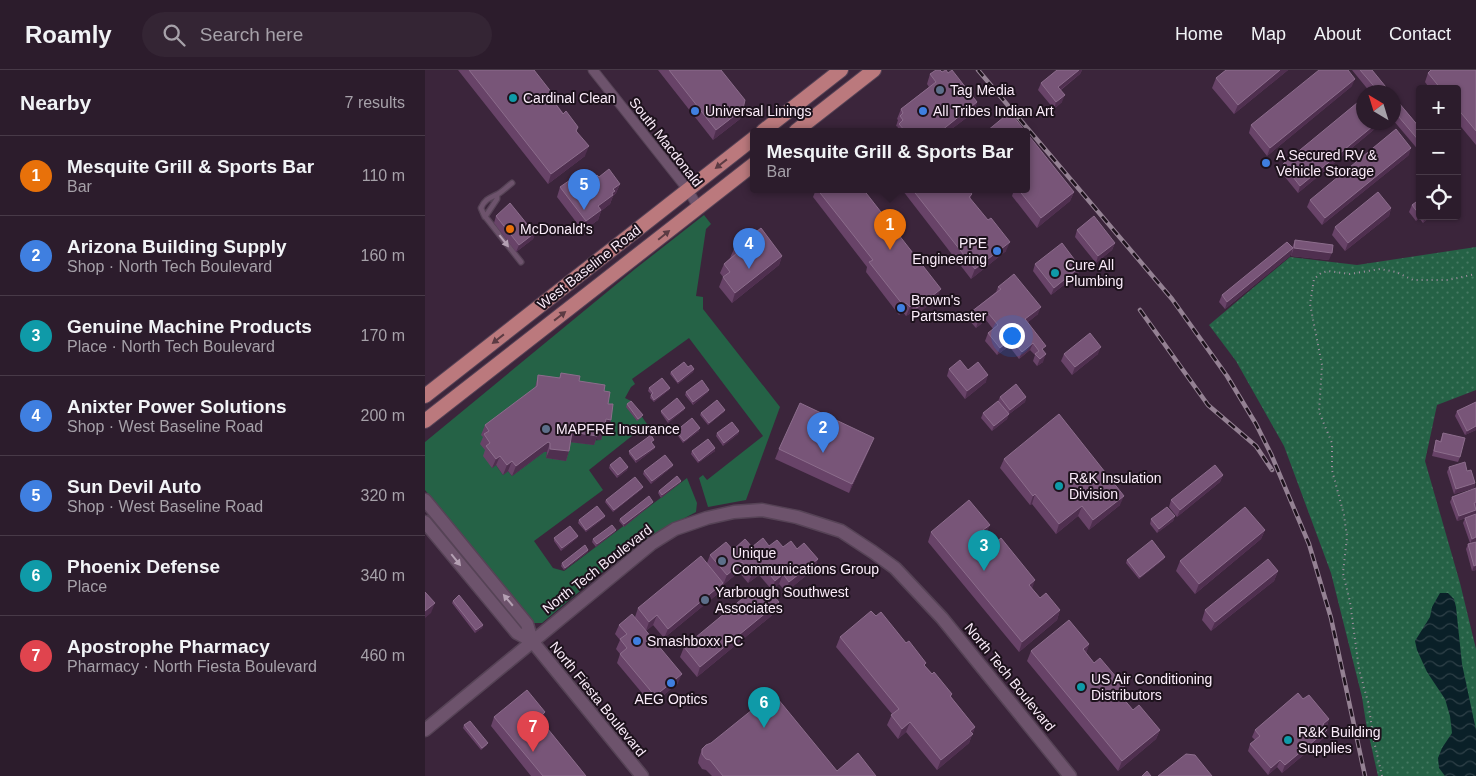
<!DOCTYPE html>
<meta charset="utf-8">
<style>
:root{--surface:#2c1c2c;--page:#342534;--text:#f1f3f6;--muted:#a6a1a9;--line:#483a48;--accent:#54cadd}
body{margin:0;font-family:Helvetica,sans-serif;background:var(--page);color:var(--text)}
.controls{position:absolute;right:15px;top:15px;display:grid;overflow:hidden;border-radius:5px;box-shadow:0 1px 4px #0004}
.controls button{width:45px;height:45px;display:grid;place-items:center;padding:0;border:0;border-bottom:1px solid var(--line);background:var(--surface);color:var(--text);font:25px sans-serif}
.compass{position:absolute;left:931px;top:15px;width:45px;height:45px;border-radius:50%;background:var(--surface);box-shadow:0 1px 4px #0004;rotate:322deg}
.you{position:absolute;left:586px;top:265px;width:18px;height:18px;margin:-12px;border:4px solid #fff;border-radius:50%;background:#1a73e8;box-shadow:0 0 0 8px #1a73e833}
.badge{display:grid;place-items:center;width:32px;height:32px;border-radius:50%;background:var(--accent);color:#fff;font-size:16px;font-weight:700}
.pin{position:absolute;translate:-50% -41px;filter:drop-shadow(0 1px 2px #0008)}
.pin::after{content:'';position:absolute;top:26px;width:18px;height:15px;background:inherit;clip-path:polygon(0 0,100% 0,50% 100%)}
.popup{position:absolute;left:325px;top:58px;width:280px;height:65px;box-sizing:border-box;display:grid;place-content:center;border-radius:5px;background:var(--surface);filter:drop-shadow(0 1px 4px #0005);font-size:16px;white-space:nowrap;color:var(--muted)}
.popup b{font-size:19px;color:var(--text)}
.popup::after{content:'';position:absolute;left:50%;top:100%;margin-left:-10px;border:10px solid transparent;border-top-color:var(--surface)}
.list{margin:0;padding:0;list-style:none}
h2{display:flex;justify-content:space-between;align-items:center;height:65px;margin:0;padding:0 20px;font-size:21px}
h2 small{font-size:16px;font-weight:400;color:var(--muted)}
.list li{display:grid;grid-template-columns:32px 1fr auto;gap:15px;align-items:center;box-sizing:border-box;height:80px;padding:0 20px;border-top:1px solid var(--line)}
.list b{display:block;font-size:19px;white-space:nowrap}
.list p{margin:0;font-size:16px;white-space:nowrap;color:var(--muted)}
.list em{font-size:16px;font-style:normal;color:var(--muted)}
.icon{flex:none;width:28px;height:28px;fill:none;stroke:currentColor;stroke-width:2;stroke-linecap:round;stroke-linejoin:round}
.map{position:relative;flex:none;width:1051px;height:706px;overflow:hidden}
header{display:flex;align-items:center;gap:30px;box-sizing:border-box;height:70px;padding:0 25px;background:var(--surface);border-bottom:1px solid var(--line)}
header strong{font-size:24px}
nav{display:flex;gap:28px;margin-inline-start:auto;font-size:18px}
.search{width:350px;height:45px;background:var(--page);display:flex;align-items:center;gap:12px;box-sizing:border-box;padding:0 18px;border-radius:28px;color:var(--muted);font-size:19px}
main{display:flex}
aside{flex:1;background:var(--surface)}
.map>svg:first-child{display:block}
.grass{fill:url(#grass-dots)}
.green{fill:#256246;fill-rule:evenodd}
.water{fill:url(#water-waves)}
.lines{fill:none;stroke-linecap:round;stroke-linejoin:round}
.lane-casing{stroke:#564356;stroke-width:7}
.street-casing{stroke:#564356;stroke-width:11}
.secondary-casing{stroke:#564356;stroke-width:15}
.primary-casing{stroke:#564356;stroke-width:16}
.path{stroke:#a391a3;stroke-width:2;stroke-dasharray:1 4;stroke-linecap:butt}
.lane{stroke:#6d536c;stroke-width:4.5}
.street{stroke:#6d536c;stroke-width:9}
.secondary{stroke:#6d536c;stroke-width:12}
.primary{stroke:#bb797d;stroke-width:14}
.rail-casing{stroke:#948193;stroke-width:4.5}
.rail{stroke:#1d121c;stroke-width:2.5;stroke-dasharray:8;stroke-linecap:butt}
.wall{fill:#684368}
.shaded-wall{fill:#4f2f4f}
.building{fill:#785578;stroke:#8c6d8c}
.oneway{fill:#5c3b43}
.oneway2{fill:#b4a0b3}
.service-dot{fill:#5c6f8a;stroke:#1d121c;stroke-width:2}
.culture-dot{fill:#0f9aa8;stroke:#1d121c;stroke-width:2}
.shop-dot{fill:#3f7fe0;stroke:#1d121c;stroke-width:2}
.food-dot{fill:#e8710a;stroke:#1d121c;stroke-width:2}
.labels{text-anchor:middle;stroke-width:4;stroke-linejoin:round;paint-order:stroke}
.poi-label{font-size:14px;fill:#fbecfa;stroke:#1d121c;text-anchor:start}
.street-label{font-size:14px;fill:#fbecfa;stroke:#1d121c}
</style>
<header>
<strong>Roamly</strong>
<div class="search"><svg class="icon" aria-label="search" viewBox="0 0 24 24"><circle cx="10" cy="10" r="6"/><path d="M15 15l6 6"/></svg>Search here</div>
<nav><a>Home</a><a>Map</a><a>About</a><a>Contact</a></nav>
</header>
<main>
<aside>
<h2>Nearby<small>7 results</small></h2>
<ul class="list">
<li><span class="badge" style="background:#e8710a">1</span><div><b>Mesquite Grill &amp; Sports Bar</b><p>Bar</p></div><em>110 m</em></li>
<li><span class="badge" style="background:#3f7fe0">2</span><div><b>Arizona Building Supply</b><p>Shop · North Tech Boulevard</p></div><em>160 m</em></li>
<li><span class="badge" style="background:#0f9aa8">3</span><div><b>Genuine Machine Products</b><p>Place · North Tech Boulevard</p></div><em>170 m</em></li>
<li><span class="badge" style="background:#3f7fe0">4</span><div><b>Anixter Power Solutions</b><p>Shop · West Baseline Road</p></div><em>200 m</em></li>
<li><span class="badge" style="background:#3f7fe0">5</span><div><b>Sun Devil Auto</b><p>Shop · West Baseline Road</p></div><em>320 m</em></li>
<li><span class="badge" style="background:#0f9aa8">6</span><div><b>Phoenix Defense</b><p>Place</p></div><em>340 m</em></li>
<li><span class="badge" style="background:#e0444e">7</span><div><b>Apostrophe Pharmacy</b><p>Pharmacy · North Fiesta Boulevard</p></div><em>460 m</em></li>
</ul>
</aside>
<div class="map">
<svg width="1051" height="706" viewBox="0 0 1051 706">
<defs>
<pattern id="grass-dots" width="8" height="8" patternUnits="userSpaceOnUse" patternTransform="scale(1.25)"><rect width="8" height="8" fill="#256246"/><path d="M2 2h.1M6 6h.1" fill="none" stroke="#467962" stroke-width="1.8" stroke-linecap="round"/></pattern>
<pattern id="water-waves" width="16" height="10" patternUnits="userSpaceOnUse" patternTransform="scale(1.25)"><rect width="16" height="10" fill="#0a2028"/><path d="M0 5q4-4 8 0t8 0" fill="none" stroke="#2f4148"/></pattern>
</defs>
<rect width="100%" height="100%" fill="#3b253b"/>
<!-- grass -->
<path class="grass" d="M1051 177V320L1012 335 1000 391 1035 513 1051 579V706H953L941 653 937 627 906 503 859 376 811 291 784 255 865 187 932 195Z"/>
<!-- green -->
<path class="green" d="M279 145 286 154 281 159 271 226 278 227V239L355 337 321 430 283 437 274 408 278 405 282 410 338 366 264 268 207 309 210 314 206 317 200 328 206 331 222 354 164 400 178 420 109 471 128 498 139 501 262 408 272 433 271 442 211 474 117 553H108L0 420V372L210 199ZM108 326 177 358 176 370 144 372 121 388 122 382H119L87 406 83 401 78 405 71 395 67 398 62 383 60 370Z"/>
<!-- water -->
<path class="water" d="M1015 523H1023L1029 529 1031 537 1037 594 1051 660V706H1020L1014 698 1013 688 1017 678 1027 663 1025 646 1020 629 1002 602 992 580 990 571 1005 547 1007 537Z"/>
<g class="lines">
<defs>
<path id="lane" d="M87 113C83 116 78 121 73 124 65 128 60 129 56 138L59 145 96 192
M60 147 72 129V125"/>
<path id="street" d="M168 0 263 120 273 137"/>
<path id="secondary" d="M0 430 102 554 107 571
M0 452 92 563 107 571 217 706
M0 660 226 474 250 459 282 448 309 442 337 440 372 447 416 461 448 482 470 498 517 548 645 706"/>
<path id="primary" d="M338 61 416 0
M371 61 449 0
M0 326 329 68
M0 351 329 94"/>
</defs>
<!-- lane casing -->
<use href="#lane" class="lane-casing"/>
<!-- street casing -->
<use href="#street" class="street-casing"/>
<!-- secondary casing -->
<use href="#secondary" class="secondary-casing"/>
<!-- primary casing -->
<use href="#primary" class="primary-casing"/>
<!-- path -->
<path class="path" d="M957 706 949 671 943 632 934 599 925 532 918 503 922 467 919 445 907 400V373L894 342 897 295 885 234 889 209 896 203 903 201 925 204 955 199 971 202 988 210H1023L1051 204"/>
<!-- lane -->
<use href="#lane" class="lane"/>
<!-- street -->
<use href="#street" class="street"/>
<!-- secondary -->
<use href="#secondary" class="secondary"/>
<!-- primary -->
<use href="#primary" class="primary"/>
<defs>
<path id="rail" d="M553 0 747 229 802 306 831 354 846 384 884 474 906 548 940 706
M715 240 783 335 831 376 847 400"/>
</defs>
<!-- rail casing -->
<use href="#rail" class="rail-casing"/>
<!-- rail -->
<use href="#rail" class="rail"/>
</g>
<!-- wall -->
<path class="wall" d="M33 0H109L126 27 152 61 160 86 123 114Z
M233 0H296L318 39 315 49 288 70Z
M632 0H657L655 4 636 20 637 32 629 39 613 20 616 13Z
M801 0H863L809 44 787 18 791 8Z
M927 0H947L965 22H945Z
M1051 0V75L1032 52V19H1005L1000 12 1003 3Z
M517 2 523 3 552 32 549 42 524 61H471L473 57 471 56 473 50 472 49 476 39 504 17 502 14 505 4Z
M927 16 842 86 824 63 826 55Z
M968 26 995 58V82L968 50Z
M938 52H958L873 123 855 101 858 94Z
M984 85 897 155 882 137 885 130Z
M174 107 195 114 191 123 188 126 185 134 176 141 173 150 158 161 132 127 135 117 156 118Z
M389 119H438L512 228 489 247 486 243 481 246 478 242 474 245 441 202 442 197 388 127 390 122 388 121Z
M479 119H543L547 124 545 129 581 181 546 209 478 121Z
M588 119H601L649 122 645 131 612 158 587 126 589 120Z
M995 129V146H1006L998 153 994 148 991 151 984 142 987 135Z
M966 138 964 146 920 181 907 165 910 157Z
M71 146 111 162 108 169 91 182 69 153Z
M652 160 690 173 687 180 671 193 650 167Z
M870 170 904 190 866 186 867 180 865 186 800 239 794 232 797 225 867 178Z
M309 179 357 186 354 195 307 233 294 217 298 207 295 203 299 194 305 188Z
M610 194 655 197 653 204 626 225 608 201Z
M573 217 613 244 603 252 619 282 618 292 612 296 608 291 610 285 605 280 594 289 584 276 572 285 560 271 563 263 568 259 561 250 551 258 544 250 546 242 571 222Z
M639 284H673L647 305 636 291Z
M263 297 269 299 268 302 253 314 245 304 246 302Z
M524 299 561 312 540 329 522 306Z
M136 303 179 321 183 334 186 350 183 359H179L176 370 171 369 169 375 146 372 144 381 141 391 121 388 122 382H119L87 406 83 401 78 405 71 395 67 398 58 386 60 380 55 374 58 367 56 365 60 355 110 318 113 305 134 308Z
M224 318H245L244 320 229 332 225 328 226 324 223 321Z
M261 322H283L268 335 260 325Z
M575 327H601L600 332 583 345 582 349 567 361 556 348 558 343 573 331Z
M1051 332V360L1040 365 1030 346 1032 341Z
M202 334 217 347 212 351 201 337Z
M259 340 243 353 236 343V341Z
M300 340 299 342 283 355 275 345 276 343Z
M251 361H274L258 373 251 363Z
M314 361 313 364 298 376 291 366 292 363Z
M1018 363 1035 387 1033 392 1007 386 1011 370 1015 371Z
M228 372 227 373 230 377 229 379 211 393 204 384V381Z
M290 378V381L273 393 266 384 267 381Z
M445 378 424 423 350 389 354 379Z
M579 389 695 435 664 460 653 446 631 464 607 434 605 435 575 398Z
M185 395 203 397 202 400 192 408 184 398Z
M248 395 247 397 226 414 218 404 219 401Z
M1024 397 1042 401 1050 413 1049 418 1029 424 1022 402Z
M798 405 795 412 752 447 744 437 746 430Z
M256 411 255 413 236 428 233 423 234 421Z
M1051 418V436L1050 445 1032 451 1025 432 1027 427Z
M217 419 188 442 180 432 181 430Z
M227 434 199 457 194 451 195 449Z
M180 446 179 448 161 462 153 453 154 450Z
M750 446 748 451 732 463 725 454 726 449Z
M1040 448 1051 471 1046 473 1051 472V500L1047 501 1041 479 1043 474 1045 473 1038 453Z
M840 460 836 469 770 524 751 501 755 491Z
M190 462 171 477 167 472 168 469Z
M506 462 561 464 615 528 635 540 632 550 594 582 503 472Z
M153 466 152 468 136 481 129 471V468Z
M344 476 372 479 393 489 389 499 361 522 354 514 347 520 334 505 323 513 314 502 298 515V514L295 522 239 568 228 555 221 561 253 613 227 635 192 593 195 584 191 579 195 570 190 564 194 555 210 547 213 538 282 493 285 485 308 480 327 477Z
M163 482 139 500 136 496 137 493Z
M739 489 714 509 701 493 702 490Z
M853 501 849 511 786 561 777 550 780 540Z
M335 525 354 532 351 542 272 607 255 587 259 577Z
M28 531 58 555 57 558 50 563 27 533Z
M451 546 527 624 526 627 550 657 544 673 512 700 481 662 473 669 462 655 467 644 411 577 415 567Z
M664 574 661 583 669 593 703 621 700 630 708 640 735 660 731 669 693 701 602 591 606 581Z
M878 629 904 649 902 656 900 657V667L857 703 852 697 843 705 823 681 825 674 830 670 827 667 830 660Z
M69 647 117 652 161 706H106L66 656Z
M39 655 62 675 56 680 38 658Z
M277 679 412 701 451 706H287L281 700 277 699 273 693 274 688Z"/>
<!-- shaded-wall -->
<path class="shaded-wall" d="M654 0H657L655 4 630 24 633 17Z
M855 0H863L809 44 813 35Z
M930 9 927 16 842 86 845 78Z
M640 25 637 32 629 39 631 32Z
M552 32 549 42 524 61H516Z
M318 39 315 49 288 70 291 60Z
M953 52H958L873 123 875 116Z
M164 76 160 86 123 114 126 104Z
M986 78 984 85 897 155 900 148Z
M195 114 191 123 188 126 185 134 176 141 173 150 158 161 161 151 188 119Z
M649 122 645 131 612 158 616 148Z
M966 138 964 146 920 181 923 173Z
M995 143 994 148 991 151 994 144Z
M1000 146H1006L998 153Z
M111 162 108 169 91 182 94 175Z
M585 172 581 181 546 209 550 199Z
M690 173 687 180 671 193 673 186Z
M868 178 865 186 800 239 802 232Z
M869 178 907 183 904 190 866 186Z
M357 186 354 195 307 233 310 223Z
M655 197 653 204 626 225 629 218Z
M516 219 512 228 489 247 492 238Z
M481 233 478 242 474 245 478 235Z
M489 233 486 243 481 246 485 237Z
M616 237 613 244 597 257 600 249Z
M563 243 561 250 551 258 553 251Z
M586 269 584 276 572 285 575 278Z
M608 273 605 280 594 289 597 282Z
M676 277 673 284 647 305 650 297Z
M621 284 618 292 612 296 615 289Z
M269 299 268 302 253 314V312Z
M563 305 561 312 540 329 542 321Z
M245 318 244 320 229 332V330Z
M284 320 283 322 268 335V332Z
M601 327 600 332 583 345 585 340Z
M260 338 259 340 243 353 244 350Z
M300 340 299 342 283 355 284 353Z
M584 344 582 349 567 361 569 356Z
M181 349 186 350 183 359 177 358Z
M1051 356V360L1040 365 1042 361Z
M275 358 274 361 258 373 259 371Z
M173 360H179L176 370 171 369 169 375 144 372 147 362Z
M314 361 313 364 298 376 299 373Z
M449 368 445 378 424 423 427 414Z
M123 372 125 373 122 382H119L87 406 91 396Z
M230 377 229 379 211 393V390Z
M290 378V381L273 393 274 391Z
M125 379 144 381 141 391 121 388Z
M75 386 71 395 67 398 71 389Z
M87 391 83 401 78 405 82 395Z
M248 395 247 397 226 414 227 411Z
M203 397 202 400 192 408 193 405Z
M798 405 795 412 752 447 755 440Z
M256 411 255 413 236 428 237 425Z
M1050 413 1049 418 1029 424 1031 419Z
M218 417 217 419 188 442 189 440Z
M610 424 607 434 605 435 608 426Z
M699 426 695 435 664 460 668 450Z
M228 432 227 434 199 457V454Z
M657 436 653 446 631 464 634 454Z
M1051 440 1050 445 1032 451 1034 446Z
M180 446 179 448 161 462V460Z
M750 446 748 451 732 463 734 459Z
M565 455 561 464 558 460Z
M191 460 190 462 171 477 172 474Z
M840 460 836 469 770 524 774 514Z
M153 466 152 468 136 481 137 478Z
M1051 467V471L1045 474 1047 469Z
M163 480V482L139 500 140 498Z
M740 487 739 489 714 509 715 507Z
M393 489 389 499 361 522 364 512Z
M317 492 314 502 298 515 302 505Z
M337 495 334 505 323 513 327 504Z
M1051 495V500L1047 501 1049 496Z
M853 501 849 511 786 561 790 552Z
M358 504 354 514 347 520 350 511Z
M610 510 607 519 604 515Z
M298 513 295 522 239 568 243 559Z
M354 532 351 542 272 607 275 597Z
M10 533 6 543 0 548V541Z
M635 540 632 550 594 582 597 572Z
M232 545 228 555 221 561 224 552Z
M58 555 57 558 50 563 51 560Z
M664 574 661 584 658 579Z
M257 604 253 613 227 635 230 626Z
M703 621 700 631 697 627Z
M120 642 117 652 114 648Z
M904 649 902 656 895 662 898 654Z
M485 652 481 662 473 669 477 659Z
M550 657 544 673 512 700 516 690Z
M735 660 731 669 693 701 697 691Z
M902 660 900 667 857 703 860 695Z
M855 690 852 697 843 705 846 698Z"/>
<!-- building -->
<path class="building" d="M44 0H109L127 23 124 25 138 44 141 41 153 57 151 61 164 76 126 104Z
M244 0H296L320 30 318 39 291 60Z
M511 0H515L517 2 521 0 523 3 527 0 552 32 516 61H480L474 54 478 50 475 46 478 43 476 39 511 12 505 4Z
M632 0H654L633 17 640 25 631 32 616 13Z
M801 0H855L813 35 791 8Z
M894 0H923L930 9 845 78 826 55Z
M935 0H947L965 22H954Z
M1006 0H1051V61L1032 38V19H1016L1003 3Z
M968 26 995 58V72L968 40Z
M938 28V52H953L875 116 858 94Z
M585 42 600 61H562Z
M971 59 986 78 900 148 885 130Z
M601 62 649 122 616 148 593 119H601Z
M184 99 195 114 188 119 190 121 187 123 188 125 173 136 176 140 161 151 135 117 148 108 156 118 172 105 174 107Z
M392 119H438L516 219 492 238 489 233 485 237 481 233 478 235 444 192 448 190Z
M487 119H543L547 124 544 127 563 150 566 148 585 172 550 199Z
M953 122 966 138 923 173 910 157Z
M995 129V143L994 144 987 135Z
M85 133 106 159 108 158 111 162 94 175 71 146Z
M669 146 690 173 673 186 652 160Z
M336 158 357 186 310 223 298 207 305 202 299 194 312 183 309 179Z
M870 170 908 175 907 183 869 178Z
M862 172 868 178 802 232 797 225Z
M637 173 655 197 629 218 610 194Z
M589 204 616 237 600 249 621 276 617 279 621 284 615 289 610 284 614 281 608 273 597 282 586 269 575 278 563 263 573 255 563 243 553 251 546 242 576 219 573 217Z
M665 263 676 277 650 297 639 284Z
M535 290 543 300 553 292 563 305 542 321 524 299Z
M259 292 263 297 266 295 269 299 253 312 246 302Z
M136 303 155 306 154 311 180 315 179 321 185 322 183 334H188L186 350 181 349 179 360H173L172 366 147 362 144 381 125 379V373L123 372 91 396 87 391 82 395 75 386 71 389 61 376 65 373 59 364 64 361 60 355 112 316 113 305 135 308Z
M237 308 245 318 229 330 226 325 228 323 224 318Z
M277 310 284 320 268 332 261 322Z
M591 314 601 327 585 340 575 327Z
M252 328 260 338 244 350 236 341Z
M292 330 300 340 284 353 276 343Z
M206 331 218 345 213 349 202 334Z
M573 331 584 344 569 356 558 343Z
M1051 332V356L1042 361 1032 341Z
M375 333 449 368 427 414 354 379Z
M634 344 699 426 668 450 657 436 634 454 610 424 608 426 579 389Z
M267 348 275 358 259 371 251 361Z
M307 352 314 361 299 373 292 363Z
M1018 363 1040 368 1035 387 1009 381 1011 370 1016 372Z
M226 365 229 370 226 372 230 377 211 390 204 381Z
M283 369 290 378 274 391 267 381Z
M240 385 248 395 227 411 219 401Z
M195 387 203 397 193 405 185 395Z
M1040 392 1042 401 1046 400 1050 413 1031 419 1024 397Z
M790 395 798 405 755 440 746 430Z
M252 406 256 411 237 425 234 421Z
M210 407 218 417 189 440 181 430Z
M1051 418V432L1049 433 1051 440 1034 446 1027 427Z
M224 426 228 432 199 454 195 449Z
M544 430 565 455 558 460 569 474 576 468 610 510 604 515 615 528 621 523 635 540 597 572 506 462Z
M172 436 180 446 161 460 154 450Z
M742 437 750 446 734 459 726 449Z
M820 437 840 460 774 514 755 491Z
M1051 444V467L1047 469 1040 448Z
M187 455 191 460 172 474 168 469Z
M145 456 153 466 137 478 129 468Z
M338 468 344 476 352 470 358 477 366 471 372 479 379 473 393 489 364 512 358 504 350 511 337 495 327 504 317 492 302 505 285 485 301 472 308 480 320 469 327 477Z
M727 470 740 487 715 507 702 490Z
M1051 472V495L1049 496 1043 474Z
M160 475 163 480 140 498 137 493Z
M276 486 298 513 243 559 232 545 224 552 213 538Z
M843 489 853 501 790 552 780 540Z
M329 519 335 525 343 519 354 532 275 597 259 577Z
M0 522 10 533 0 541Z
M34 525 58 555 51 560 28 531Z
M446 541 451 546 456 542 481 573 484 571 501 593 499 595 507 604 509 602 527 624 525 626 550 657 545 661 548 664 516 690 485 652 477 659 466 645 474 639 415 567Z
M207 544 257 604 230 626 195 584 202 578 195 569 202 564 194 555Z
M644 550 664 574 658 579 669 593 675 588 703 621 697 627 708 640 714 635 735 660 697 691 606 581Z
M102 620 120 642 114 648 161 706H118L69 647Z
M348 623 412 701 433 683 451 706H298L285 690 281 689 277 684V679L281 675 286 673Z
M873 623 878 629 884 625 904 649 898 654 902 660 860 695 855 690 846 698 825 674 835 666 830 660Z
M45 651 63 673 57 678 39 655Z
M761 684 770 685 787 706H733Z
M722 701 726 706H717Z"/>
<!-- one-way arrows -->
<defs><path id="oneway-solid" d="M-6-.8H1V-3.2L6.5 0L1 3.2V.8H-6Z" transform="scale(1.25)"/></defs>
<g class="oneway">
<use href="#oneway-solid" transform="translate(296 94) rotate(142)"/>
<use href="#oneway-solid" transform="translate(239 165) rotate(-39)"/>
<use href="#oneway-solid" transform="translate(135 246) rotate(-38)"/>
<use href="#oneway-solid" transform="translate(73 269) rotate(142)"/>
</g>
<g class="oneway2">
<use href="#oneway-solid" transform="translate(79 171) rotate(52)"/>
<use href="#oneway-solid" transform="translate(31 490) rotate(51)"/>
<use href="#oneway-solid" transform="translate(83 530) rotate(-130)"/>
</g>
<!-- markers -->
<g class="service-dot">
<circle cx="515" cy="20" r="5"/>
<circle cx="121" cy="359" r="5"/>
<circle cx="297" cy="491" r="5"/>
<circle cx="280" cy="530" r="5"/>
</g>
<g class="culture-dot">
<circle cx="88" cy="28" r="5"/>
<circle cx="630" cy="203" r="5"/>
<circle cx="634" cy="416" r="5"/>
<circle cx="656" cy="617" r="5"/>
<circle cx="863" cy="670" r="5"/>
</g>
<g class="shop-dot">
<circle cx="270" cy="41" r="5"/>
<circle cx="498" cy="41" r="5"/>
<circle cx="841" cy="93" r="5"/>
<circle cx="572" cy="181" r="5"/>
<circle cx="476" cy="238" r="5"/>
<circle cx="212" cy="571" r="5"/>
<circle cx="246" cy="613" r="5"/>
</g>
<circle class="food-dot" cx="85" cy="159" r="5"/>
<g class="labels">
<!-- poi labels -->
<g class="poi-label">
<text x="525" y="25">Tag Media</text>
<text x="98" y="33">Cardinal Clean</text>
<text x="280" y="46">Universal Linings</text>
<text x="508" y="46">All Tribes Indian Art</text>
<text x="851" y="90">A Secured RV &amp;<tspan x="851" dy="16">Vehicle Storage</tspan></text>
<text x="95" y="164">McDonald's</text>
<text x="562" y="178" text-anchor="end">PPE<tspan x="562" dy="16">Engineering</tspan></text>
<text x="640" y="200">Cure All<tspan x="640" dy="16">Plumbing</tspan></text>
<text x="486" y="235">Brown's<tspan x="486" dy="16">Partsmaster</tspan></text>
<text x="131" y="364">MAPFRE Insurance</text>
<text x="644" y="413">R&amp;K Insulation<tspan x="644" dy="16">Division</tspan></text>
<text x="307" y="488">Unique<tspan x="307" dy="16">Communications Group</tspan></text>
<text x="290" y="527">Yarbrough Southwest<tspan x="290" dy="16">Associates</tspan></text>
<text x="222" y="576">Smashboxx PC</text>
<text x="666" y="614">US Air Conditioning<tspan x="666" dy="16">Distributors</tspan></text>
<text x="246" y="634" text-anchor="middle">AEG Optics</text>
<text x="873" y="667">R&amp;K Building<tspan x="873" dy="16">Supplies</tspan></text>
</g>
<!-- street labels -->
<g class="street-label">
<text transform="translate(241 72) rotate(52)" y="5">South Macdonald</text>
<text transform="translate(164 197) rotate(-38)" y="5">West Baseline Road</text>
<text transform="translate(172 499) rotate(-38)" y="5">North Tech Boulevard</text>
<text transform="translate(585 607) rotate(51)" y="5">North Tech Boulevard</text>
<text transform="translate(173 629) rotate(51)" y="5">North Fiesta Boulevard</text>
</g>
</g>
</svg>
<div class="controls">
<button>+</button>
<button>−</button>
<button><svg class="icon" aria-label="locate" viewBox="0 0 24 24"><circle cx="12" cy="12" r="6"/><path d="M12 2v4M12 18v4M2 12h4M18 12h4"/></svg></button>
</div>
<svg class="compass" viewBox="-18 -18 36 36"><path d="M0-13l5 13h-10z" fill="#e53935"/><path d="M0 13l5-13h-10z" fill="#a6a1a9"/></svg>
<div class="you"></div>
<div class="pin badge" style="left:465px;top:180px;background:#e8710a">1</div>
<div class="popup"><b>Mesquite Grill &amp; Sports Bar</b>Bar</div>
<div class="pin badge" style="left:398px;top:383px;background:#3f7fe0">2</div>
<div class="pin badge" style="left:559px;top:501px;background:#0f9aa8">3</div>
<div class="pin badge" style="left:324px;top:199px;background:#3f7fe0">4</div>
<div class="pin badge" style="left:159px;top:140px;background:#3f7fe0">5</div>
<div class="pin badge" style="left:339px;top:658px;background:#0f9aa8">6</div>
<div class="pin badge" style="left:108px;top:682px;background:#e0444e">7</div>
</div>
</main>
